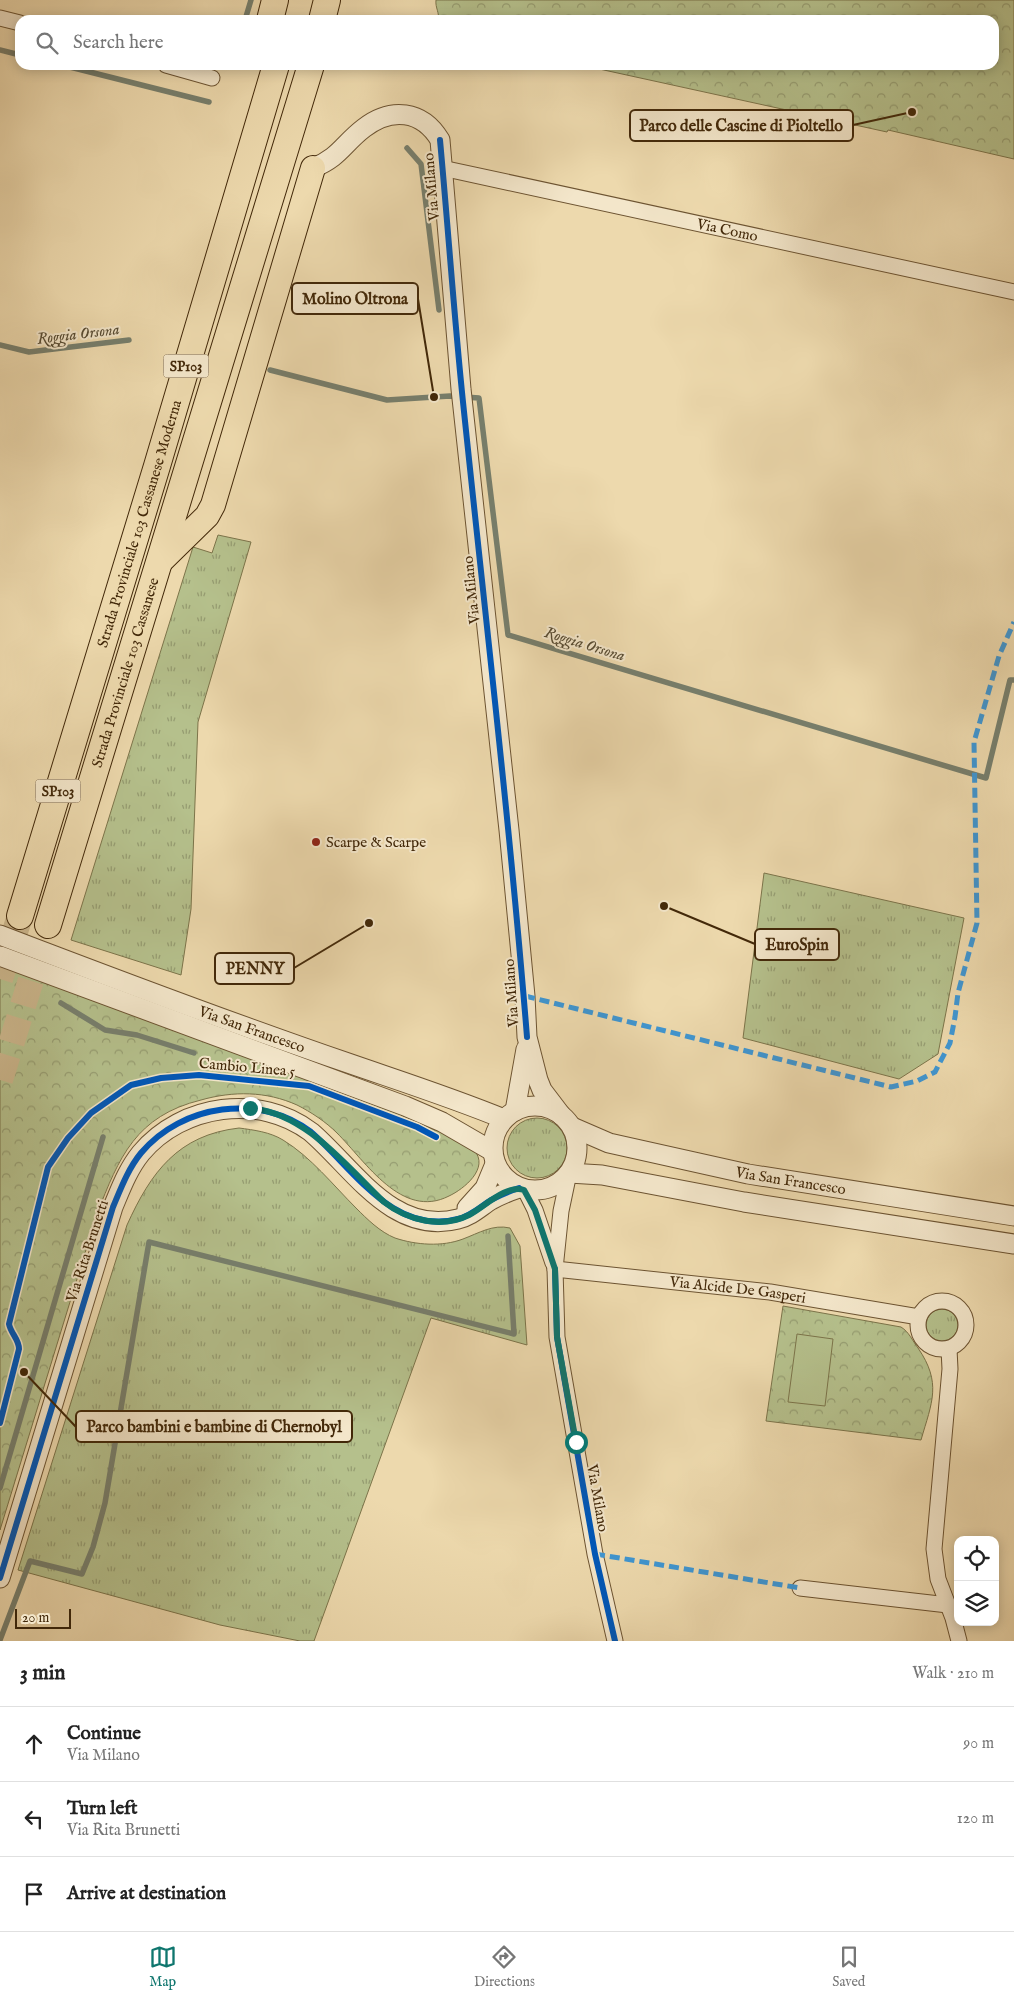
<!DOCTYPE html>
<meta charset="utf-8">
<style>
:root{--surface:#fff;--page:#f6f6f6;--text:#222;--muted:#767676;--line:#e0e0e0;--accent:#0f766e}
body{margin:0;font-family:"IM FELL English",serif;background:var(--page);color:var(--text)}
.controls{position:absolute;right:15px;bottom:15px;display:grid;overflow:hidden;border-radius:10px;box-shadow:0 2px 12px #0003}
.controls button{width:45px;height:45px;display:grid;place-items:center;padding:0;border:0;border-bottom:1px solid var(--line);background:var(--surface);color:var(--text);font:25px sans-serif}
.scale{position:absolute;left:15px;bottom:12px;width:56px;box-sizing:border-box;padding-left:5px;border:2px solid #422809;border-top:0;font-size:14px;line-height:18px;white-space:nowrap;color:#422809;-webkit-text-stroke:4px #f3e6ca;paint-order:stroke}
.stop{position:absolute;width:15px;height:15px;margin:-11px;border:4px solid #0f766e;border-radius:50%;background:#fff}
.stop.end{background:#0f766e;border-color:#fff;box-shadow:0 1px 5px #0008}
.list{margin:0;padding:0;list-style:none}
h2{display:flex;justify-content:space-between;align-items:center;height:65px;margin:0;padding:0 20px;font-size:21px}
h2 small{font-size:16px;font-weight:400;color:var(--muted)}
.list li{display:grid;grid-template-columns:32px 1fr auto;gap:15px;align-items:center;box-sizing:border-box;height:75px;padding:0 20px;border-top:1px solid var(--line)}
.list b{display:block;font-size:19px;white-space:nowrap}
.list p{margin:0;font-size:16px;white-space:nowrap;color:var(--muted)}
.list em{font-size:16px;font-style:normal;color:var(--muted)}
.icon{flex:none;width:28px;height:28px;fill:none;stroke:currentColor;stroke-width:2;stroke-linecap:round;stroke-linejoin:round}
.map{position:relative;flex:none;width:1014px;height:1641px;overflow:hidden}
.search{position:absolute;background:var(--surface);box-shadow:0 2px 12px #0003;left:15px;right:15px;top:15px;height:55px;display:flex;align-items:center;gap:12px;box-sizing:border-box;padding:0 18px;border-radius:15px;color:var(--muted);font-size:19px}
.sheet{height:290px;background:var(--surface)}
nav{display:flex;justify-content:space-around;align-items:center;box-sizing:border-box;height:70px;border-top:1px solid var(--line);background:var(--surface);font-size:14px;color:var(--muted)}
nav a{display:grid;justify-items:center;gap:2px}
nav .on{color:var(--accent)}
.map>svg:first-child{display:block}
.grass{fill:url(#grass-tufts);stroke:#7c744a}
.forest{fill:url(#forest-crowns);stroke:#7c744a}
.pitch{fill:#b5c08c;stroke:#7c744a}
.lines{fill:none;stroke-linecap:round;stroke-linejoin:round}
.stream{stroke:#777f6d;stroke-width:5.5}
.trunk-tunnel{stroke:#cbb68c;stroke-width:26;stroke-dasharray:26 13;stroke-linecap:butt}
.minor-casing{stroke:#6d5432;stroke-width:17}
.tertiary-casing{stroke:#6d5432;stroke-width:21}
.primary-casing{stroke:#422809;stroke-width:26}
.trunk-casing{stroke:#422809;stroke-width:28}
.minor{stroke:#f3e6ca;stroke-width:15}
.tertiary{stroke:#f3e6ca;stroke-width:19}
.primary{stroke:#edd9ad;stroke-width:24}
.trunk{stroke:#edd9ad;stroke-width:26}
.quiet{stroke:#3f96d2;stroke-width:5;stroke-dasharray:10 5;stroke-linecap:butt}
.cycleway-casing{stroke:#f3e6ca;stroke-width:9}
.cycleway{stroke:#0057b8;stroke-width:6}
.route{stroke:#0f766e;stroke-width:6}
.poi-dot{fill:#8f2418;stroke:#f3e6ca;stroke-width:2}
.labels{text-anchor:middle;stroke-width:4;stroke-linejoin:round;paint-order:stroke}
.shield{fill:#f3e6ca;stroke:#776143;stroke-width:1}
.shield-label{font-size:14px;font-weight:bold;fill:#422809}
.street-label{font-size:15px;fill:#422809;stroke:#f3e6ca}
.poi-label{font-size:15px;fill:#422809;stroke:#f3e6ca;text-anchor:start}
.water-label{font-size:16px;font-style:italic;fill:#584c33;stroke:#f3e6ca}
.leader{fill:none;stroke:#422809;stroke-width:2}
.callout-dot{fill:#422809;stroke:#f3e6ca;stroke-width:2}
.callout{fill:#f3e6ca;stroke:#422809;stroke-width:2}
.callout-label{font-size:16px;text-anchor:middle;font-weight:bold;fill:#422809}
</style>
<div class="map">
<svg width="1014" height="1641" viewBox="0 0 1014 1641">
<defs>
<pattern id="grass-tufts" width="24" height="20" patternUnits="userSpaceOnUse" patternTransform="scale(1.25)"><rect width="24" height="20" fill="#b5c08c"/><path d="M3 7l-1-3M5 7V3M7 7l1-3M15 17l-1-3M17 17v-4M19 17l1-3" fill="none" stroke="#959c71"/></pattern>
<pattern id="forest-crowns" width="20" height="18" patternUnits="userSpaceOnUse" patternTransform="scale(1.25)"><rect width="20" height="18" fill="#b5c08c"/><path d="M2 6a3 3 0 1 1 6 0M12 15a3 3 0 1 1 6 0" fill="none" stroke="#959c71"/></pattern>
</defs>
<rect width="100%" height="100%" fill="#edd9ad"/>
<filter id="stains"><feTurbulence type="fractalNoise" baseFrequency=".004" numOctaves="4"/><feColorMatrix values="0 0 0 0 .2 0 0 0 0 .09 0 0 0 0 .02 0 0 0 .5 -.17"/></filter>
<radialGradient id="worn" r=".72"><stop offset=".6" stop-color="#630" stop-opacity="0"/><stop offset="1" stop-color="#630" stop-opacity=".3"/></radialGradient>
<!-- grass -->
<path class="grass" d="M218 535 251 542 198 722 191 909 181 975 71 940 193 547 212 553Z
M764 873 964 918 938 1054 899 1079 743 1038Z
M507 1148a30 30 0 1 1 60 0a30 30 0 1 1-60 0Z
M239 1128C254 1130 270 1132 283 1140 311 1157 333 1185 356 1208 367 1219 380 1232 395 1238 416 1245 442 1247 463 1239 479 1233 493 1224 510 1228L520 1246 527 1345 431 1318 314 1641H300L220 1625 18 1570 127 1225C151 1172 178 1135 239 1128Z
M926 1325a16 16 0 1 1 32 0a16 16 0 1 1-32 0Z"/>
<!-- forest -->
<path class="forest" d="M436 0H1014V159L888 130 887 132 581 65H994V20H438C440 13 435 8 436 0Z
M0 962 412 1114C425 1122 466 1141 474 1150 490 1168 464 1189 449 1196 402 1220 366 1162 337 1133 326 1122 311 1112 297 1105 266 1091 233 1091 201 1100 136 1116 119 1157 97 1214L0 1530Z
M783 1306 901 1327C909 1332 912 1340 918 1348 942 1383 932 1402 921 1440L766 1421Z"/>
<!-- pitch -->
<path class="pitch" d="M797 1334 833 1339 825 1406 788 1402Z"/>
<g class="lines">
<!-- stream -->
<path class="stream" d="M245 20 251 0
M0 50 20 55
M62 65 209 102
M407 148 421 164 439 310
M0 345 29 352 129 340
M270 370 387 400 450 396 479 398 508 635 986 778 1010 680H1014
M61 1003 105 1030 137 1035 194 1053
M0 1488 103 1137
M0 1640 30 1561 82 1574 93 1547 105 1503 149 1242 514 1334 508 1236"/>
<!-- trunk-tunnel -->
<path class="trunk-tunnel" d="M0 979 20 916
M0 1080 48 925"/>
<defs>
<g id="minor">
<path d="M0 18 20 23"/>
<path d="M166 65 212 78"/>
<path id="s1" d="M442 168 1014 292"/>
<path d="M569 1173 561 1211 555 1269 557 1337 595 1554 615 1641"/>
<path d="M525 1190 535 1210 553 1263"/>
<path id="s2" d="M555 1269 770 1292 919 1317"/>
<circle cx="942" cy="1325" r="24"/>
<path d="M949 1349 950 1369 934 1549 938 1579 953 1618 959 1641"/>
<path d="M800 1588 948 1605"/>
</g>
<g id="tertiary">
<path d="M313 168C340 157 343 144 364 128 391 107 422 110 440 140L461 389 509 830 525 996 527 1037 538 1080 542 1090 561 1115"/>
<path id="s3" d="M0 935C115 979 231 1023 348 1063 400 1081 453 1098 504 1119"/>
<path d="M0 956 405 1106 442 1122 492 1151"/>
<circle cx="535" cy="1148" r="42"/>
<path d="M515 1111 526 1049"/>
<path id="s4" d="M572 1127 609 1143 748 1174 1014 1216"/>
<path d="M569 1173 602 1175 744 1202 1014 1244"/>
<path d="M467 1208 485 1188 495 1164"/>
<path d="M0 1578 113 1207C121 1188 128 1169 141 1153 182 1104 260 1093 311 1132 353 1168 393 1236 458 1219 471 1216 480 1207 491 1200 500 1195 510 1191 519 1188"/>
</g>
<path id="primary" d="M158 564 207 516 213 505 313 168"/>
<g id="trunk">
<path d="M270 20 275 0"/>
<path d="M322 20 327 0"/>
<path id="s5" d="M20 916 157 466 276 65"/>
<path id="s6" d="M48 925 311 65"/>
</g>
</defs>
<!-- minor casing -->
<use href="#minor" class="minor-casing"/>
<!-- tertiary casing -->
<use href="#tertiary" class="tertiary-casing"/>
<!-- primary casing -->
<use href="#primary" class="primary-casing"/>
<!-- trunk casing -->
<use href="#trunk" class="trunk-casing"/>
<!-- minor -->
<use href="#minor" class="minor"/>
<!-- tertiary -->
<use href="#tertiary" class="tertiary"/>
<!-- primary -->
<use href="#primary" class="primary"/>
<!-- trunk -->
<use href="#trunk" class="trunk"/>
<!-- quiet -->
<path class="quiet" d="M525 996 891 1087 917 1081 935 1072 950 1043 955 1017 958 993 977 923 974 742 999 656 1014 622
M595 1554 800 1588"/>
<defs>
<path id="cycleway" d="M440 140C448 227 454 315 463 402 485 614 510 825 527 1037
M555 1269 557 1337 595 1554 615 1641
M0 1423 19 1349C19 1339 11 1334 9 1324L48 1167 68 1138 91 1113 131 1085 161 1078 199 1075 309 1086 417 1127 436 1137
M0 1578 113 1207C121 1188 128 1169 141 1153 182 1104 260 1093 311 1132 353 1168 393 1236 458 1219 471 1216 480 1207 491 1200 500 1195 510 1191 519 1188"/>
</defs>
<!-- cycleway casing -->
<use href="#cycleway" class="cycleway-casing"/>
<!-- cycleway -->
<use href="#cycleway" class="cycleway"/>
</g>
<g class="lines">
<!-- route -->
<path class="route" d="M250 1108C306 1113 345 1165 384 1202 407 1220 441 1229 469 1215 484 1207 507 1184 524 1190L535 1210 555 1269 557 1337 576 1442"/>
</g>
<!-- markers -->
<circle class="poi-dot" cx="316" cy="842" r="5"/>
<g class="labels">
<!-- shield labels -->
<g class="shield">
<rect x="163.5" y="354.5" width="45" height="23" rx="4"/>
<rect x="35.5" y="779.5" width="45" height="23" rx="4"/>
</g>
<g class="shield-label">
<text x="186" y="371">SP103</text>
<text x="58" y="796">SP103</text>
</g>
<!-- street labels -->
<g class="street-label">
<text transform="translate(431 187) rotate(-95)" y="5">Via Milano</text>
<text dy="5" stroke="none"><textPath href="#s1" startOffset="292">Via Como</textPath></text>
<text dy="5" stroke="none"><textPath href="#s5" startOffset="410">Strada Provinciale 103 Cassanese Moderna</textPath></text>
<text transform="translate(471 590) rotate(-96)" y="5">Via Milano</text>
<text dy="5" stroke="none"><textPath href="#s6" startOffset="264">Strada Provinciale 103 Cassanese</textPath></text>
<text transform="translate(511 993) rotate(-94)" y="5">Via Milano</text>
<text dy="5" stroke="none"><textPath href="#s3" startOffset="269">Via San Francesco</textPath></text>
<text transform="translate(247 1067) rotate(5)" y="5">Cambio Linea 5</text>
<text dy="5" stroke="none"><textPath href="#s4" startOffset="226">Via San Francesco</textPath></text>
<text transform="translate(87 1251) rotate(-72)" y="5">Via Rita Brunetti</text>
<text dy="5" stroke="none"><textPath href="#s2" startOffset="184">Via Alcide De Gasperi</textPath></text>
<text transform="translate(598 1498) rotate(80)" y="5">Via Milano</text>
</g>
<!-- poi labels -->
<g class="poi-label">
<text x="326" y="847">Scarpe &amp; Scarpe</text>
</g>
<!-- water labels -->
<g class="water-label">
<text transform="translate(78 333) rotate(-7)" y="6">Roggia Orsona</text>
<text transform="translate(585 643) rotate(17)" y="6">Roggia Orsona</text>
</g>
</g>
<!-- callouts -->
<path class="leader" d="M912 112L853 125M434 397L418 299M664 906L755 944M369 923L294 968M24 1372L76 1427"/>
<g class="callout-dot">
<circle cx="912" cy="112" r="5"/>
<circle cx="434" cy="397" r="5"/>
<circle cx="664" cy="906" r="5"/>
<circle cx="369" cy="923" r="5"/>
<circle cx="24" cy="1372" r="5"/>
</g>
<g class="callout">
<rect x="630" y="110" width="223" height="31" rx="5"/>
<rect x="292" y="283" width="126" height="31" rx="5"/>
<rect x="755" y="929" width="84" height="31" rx="5"/>
<rect x="215" y="953" width="79" height="31" rx="5"/>
<rect x="76" y="1411" width="276" height="31" rx="5"/>
</g>
<g class="callout-label">
<text x="741" y="131">Parco delle Cascine di Pioltello</text>
<text x="355" y="304">Molino Oltrona</text>
<text x="797" y="950">EuroSpin</text>
<text x="255" y="974">PENNY</text>
<text x="214" y="1432">Parco bambini e bambine di Chernobyl</text>
</g>
<rect width="100%" height="100%" filter="url(#stains)"/>
<rect width="100%" height="100%" fill="url(#worn)"/>
</svg>
<div class="controls">
<button><svg class="icon" aria-label="locate" viewBox="0 0 24 24"><circle cx="12" cy="12" r="6"/><path d="M12 2v4M12 18v4M2 12h4M18 12h4"/></svg></button>
<button><svg class="icon" aria-label="layers" viewBox="0 0 24 24"><path d="M12 4l9 5-9 5-9-5zM3 14l9 5 9-5"/></svg></button>
</div>
<div class="scale">20 m</div>
<div class="stop" style="left:576px;top:1442px"></div>
<div class="stop end" style="left:250px;top:1108px"></div>
<div class="search"><svg class="icon" aria-label="search" viewBox="0 0 24 24"><circle cx="10" cy="10" r="6"/><path d="M15 15l6 6"/></svg>Search here</div>
</div>
<section class="sheet">
<h2>3 min<small>Walk · 210 m</small></h2>
<ul class="list">
<li><svg class="icon" aria-label="ahead" viewBox="0 0 24 24"><path d="M12 20V5M6 11l6-6 6 6"/></svg><div><b>Continue</b><p>Via Milano</p></div><em>90 m</em></li>
<li><svg class="icon" aria-label="left" viewBox="0 0 24 24"><path d="M17 20v-9H6M10 6l-5 5 5 5"/></svg><div><b>Turn left</b><p>Via Rita Brunetti</p></div><em>120 m</em></li>
<li><svg class="icon" aria-label="arrive" viewBox="0 0 24 24"><path d="M6 21V4h12l-3 4 3 4H6"/></svg><div><b>Arrive at destination</b></div></li>
</ul>
</section>
<nav>
<a class="on"><svg class="icon" aria-label="map" viewBox="0 0 24 24"><path d="M3 6l6-2 6 2 6-2v14l-6 2-6-2-6 2zM9 4v14M15 6v14"/></svg>Map</a>
<a><svg class="icon" aria-label="directions" viewBox="0 0 24 24"><path d="M12 3l9 9-9 9-9-9zM9 14v-3h6M13 9l2 2-2 2"/></svg>Directions</a>
<a><svg class="icon" aria-label="saved" viewBox="0 0 24 24"><path d="M7 4h10v16l-5-4-5 4z"/></svg>Saved</a>
</nav>
